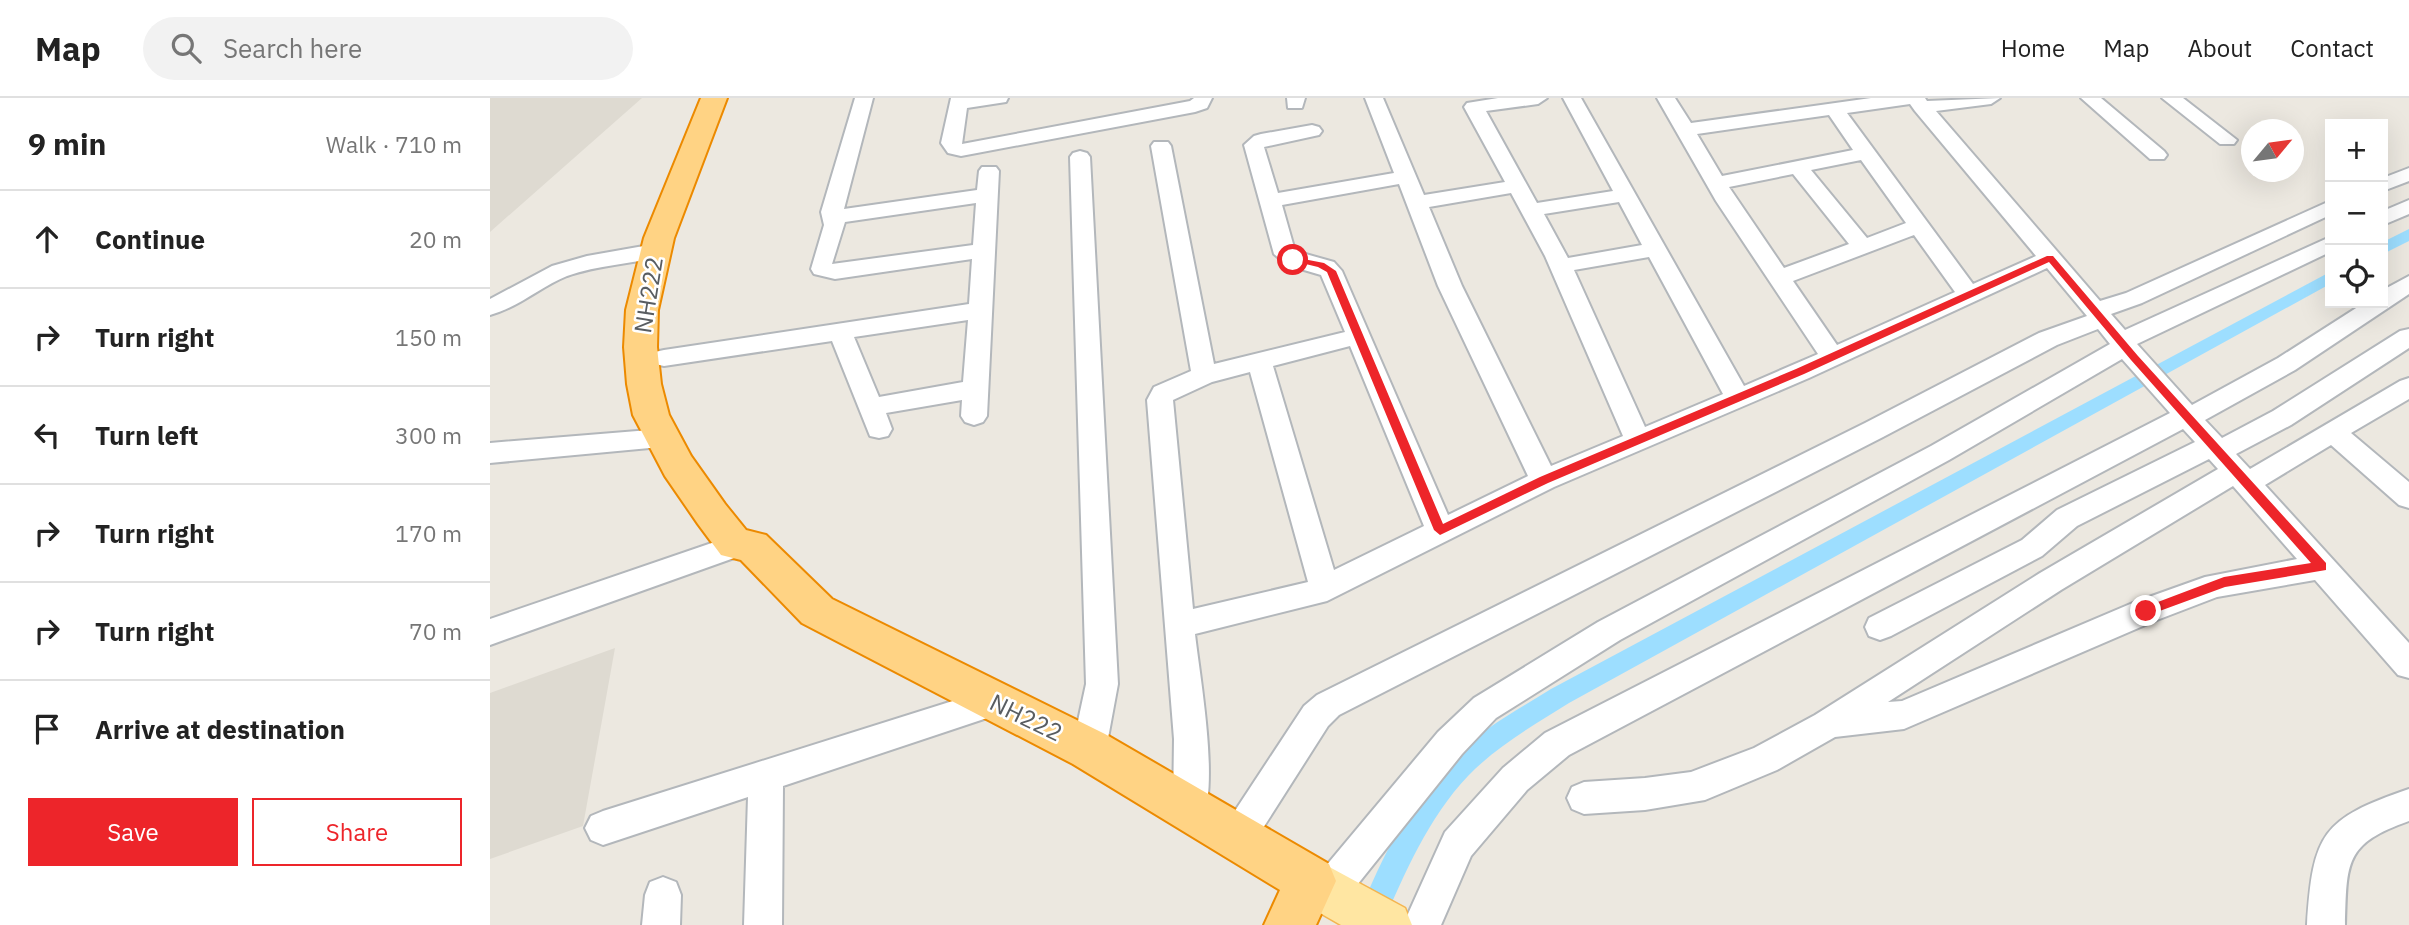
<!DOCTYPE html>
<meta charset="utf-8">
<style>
:root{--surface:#fff;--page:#f2f2f2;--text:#222;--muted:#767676;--line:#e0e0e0;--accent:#ed252a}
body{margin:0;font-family:"IBM Plex Sans",sans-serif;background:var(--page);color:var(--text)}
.controls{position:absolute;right:21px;top:21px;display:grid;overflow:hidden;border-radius:0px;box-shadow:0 7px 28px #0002}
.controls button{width:63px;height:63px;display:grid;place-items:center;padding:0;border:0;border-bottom:2px solid var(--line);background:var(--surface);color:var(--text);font:35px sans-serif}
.compass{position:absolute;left:1751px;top:21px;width:63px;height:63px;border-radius:50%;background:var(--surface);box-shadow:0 7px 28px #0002;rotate:61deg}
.stop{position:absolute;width:21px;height:21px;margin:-16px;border:5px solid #ed252a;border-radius:50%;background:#fff}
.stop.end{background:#ed252a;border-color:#fff;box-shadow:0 2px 7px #0008}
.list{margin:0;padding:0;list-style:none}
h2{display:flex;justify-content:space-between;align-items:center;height:91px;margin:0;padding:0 28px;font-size:30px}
h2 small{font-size:23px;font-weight:400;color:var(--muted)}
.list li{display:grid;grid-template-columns:46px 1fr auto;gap:21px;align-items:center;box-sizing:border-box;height:98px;padding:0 28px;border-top:2px solid var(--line)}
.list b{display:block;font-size:26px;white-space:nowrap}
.list em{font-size:23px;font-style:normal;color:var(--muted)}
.actions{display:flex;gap:14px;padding:21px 28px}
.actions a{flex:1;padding:16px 0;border:2px solid var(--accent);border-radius:0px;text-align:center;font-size:24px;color:var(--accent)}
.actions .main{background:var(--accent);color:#fff}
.icon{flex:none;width:38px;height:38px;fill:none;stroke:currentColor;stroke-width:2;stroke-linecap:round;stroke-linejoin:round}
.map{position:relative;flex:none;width:1919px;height:827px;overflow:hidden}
header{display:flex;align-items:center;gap:42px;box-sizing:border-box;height:98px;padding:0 35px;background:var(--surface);border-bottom:2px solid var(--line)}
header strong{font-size:33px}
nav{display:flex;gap:38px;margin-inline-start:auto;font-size:24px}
.search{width:490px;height:63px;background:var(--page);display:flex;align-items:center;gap:18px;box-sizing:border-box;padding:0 24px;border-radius:38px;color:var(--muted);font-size:26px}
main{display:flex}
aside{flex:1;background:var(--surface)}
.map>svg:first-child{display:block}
.education{fill:#dedad1}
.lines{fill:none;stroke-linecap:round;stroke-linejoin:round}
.canal{fill:#9ddeff;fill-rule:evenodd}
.minor-casing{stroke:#b3b7bb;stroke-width:4}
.major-casing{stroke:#f4b550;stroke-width:3}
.highway-casing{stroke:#ec8a00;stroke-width:4}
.minor{fill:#fff;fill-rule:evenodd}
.major{fill:#ffe6a2;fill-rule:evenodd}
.highway{fill:#ffd384;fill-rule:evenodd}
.route{fill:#ed252a}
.labels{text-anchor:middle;stroke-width:5;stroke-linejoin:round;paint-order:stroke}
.street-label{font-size:24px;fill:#595d61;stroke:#fff}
</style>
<header>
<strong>Map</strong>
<div class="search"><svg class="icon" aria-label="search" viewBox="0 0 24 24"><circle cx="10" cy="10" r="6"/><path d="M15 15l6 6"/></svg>Search here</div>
<nav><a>Home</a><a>Map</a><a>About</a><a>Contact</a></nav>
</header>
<main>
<aside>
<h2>9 min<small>Walk · 710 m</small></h2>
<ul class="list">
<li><svg class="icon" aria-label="ahead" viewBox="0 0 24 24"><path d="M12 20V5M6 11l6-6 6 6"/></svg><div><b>Continue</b></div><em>20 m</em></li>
<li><svg class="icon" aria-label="right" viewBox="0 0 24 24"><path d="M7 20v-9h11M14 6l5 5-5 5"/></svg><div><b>Turn right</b></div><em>150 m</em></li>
<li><svg class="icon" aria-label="left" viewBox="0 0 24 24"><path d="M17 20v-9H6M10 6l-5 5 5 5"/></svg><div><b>Turn left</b></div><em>300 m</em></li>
<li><svg class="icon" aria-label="right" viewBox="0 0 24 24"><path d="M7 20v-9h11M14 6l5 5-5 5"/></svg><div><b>Turn right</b></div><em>170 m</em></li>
<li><svg class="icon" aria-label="right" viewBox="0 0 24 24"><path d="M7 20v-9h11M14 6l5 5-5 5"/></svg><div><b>Turn right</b></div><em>70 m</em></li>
<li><svg class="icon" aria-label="arrive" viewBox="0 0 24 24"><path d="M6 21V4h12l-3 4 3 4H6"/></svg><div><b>Arrive at destination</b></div></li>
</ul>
<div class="actions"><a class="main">Save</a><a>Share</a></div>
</aside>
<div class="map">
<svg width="1919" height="827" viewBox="0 0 1919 827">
<rect width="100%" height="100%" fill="#ece8e0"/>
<!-- education -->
<path class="education" d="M0 0H152L0 134Z
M125 550 93 728 0 761V595Z"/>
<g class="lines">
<!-- canal -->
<path class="canal" d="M1919 131V143L1893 156V144Z
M1840 174V186L1079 605C1044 627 1007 648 978 678 938 720 915 775 892 827H864C888 769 916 706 961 661 990 632 1027 612 1061 591Z"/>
<defs>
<path id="minor" d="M365 0H383L354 111 487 92 489 73 492 69H506L509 73 497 318 493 324 484 327 475 324 471 318 472 302 396 315 402 331 398 338 389 340 380 338 342 243 174 268 165 266 162 260 165 254 174 252 479 206 482 161 345 181 324 176 321 171 334 127 331 114ZM486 105 483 147 342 166 355 124ZM478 222 473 284 389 299 364 239Z
M461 0H518L516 4 477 10 472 46 700 3 704 0H722L717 10 705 14 471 58 458 55 451 45Z
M797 0H815L812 10H798Z
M875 0H893L934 97 1015 84 974 9 977 5 1008 0H1057L1048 6 996 13 1047 105 1123 93 1073 0H1091L1254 288 1328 256 1226 103 1167 0H1185L1201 25 1381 0H1435L1437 3 1510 0 1501 6 1446 13 1610 203 1636 195 1840 103V117L1652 205 1621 216 1635 232 1840 139V154L1647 246 1702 307 1788 260 1874 205H1893V192L1919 178V196L1805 272 1715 322 1732 340 1783 313 1910 233 1919 231V250L1801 327 1746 356 1760 371 1910 283 1919 280V301L1861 335 1919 384V410L1909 407 1841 347 1775 387 1919 545V580L1908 577 1825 482 1727 499 1667 522 1414 631 1345 639 1287 672 1215 702 1155 712 1094 716 1082 711 1077 700 1082 689 1094 684 1155 680 1201 674 1264 650 1325 617 1550 475 1728 371 1719 361 1587 428 1552 458 1401 538 1390 542 1379 538 1375 529 1379 520 1532 442 1567 412 1705 344 1693 331 1079 657 1037 692 981 758 951 827H913L955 734 1013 670 1055 635 1680 315 1632 261 1459 362 1130 542 1006 620 972 656 851 807 838 812 825 807 820 794 825 781 948 634 984 600 1108 524 1441 348 1620 246 1608 231 1567 247 1393 339 849 617 838 628 759 752 747 757 735 752 729 740 735 728 814 608 827 597 1375 325 1549 235 1597 218 1557 170 1319 280 1064 389 837 503 705 536C710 580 729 685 712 723L700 727 688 723 683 711 684 641 657 302 664 289 701 273 661 48 664 44H678L681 48 724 266 855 234 831 177 797 167 784 156 754 47 764 38 771 36 822 27 829 29 832 33 829 37 774 49 788 95 904 75ZM1420 6 1425 13 1546 158 1483 186 1357 15ZM1339 17 1363 52 1232 78 1207 36ZM1371 62 1416 125 1377 140 1321 72ZM1303 76 1359 146 1294 170 1239 89ZM909 86 948 188 1038 378 958 417 852 173 844 164 805 153 792 107ZM1021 95 1055 158 1133 338 1061 368 972 188 939 109ZM1129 104 1152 147 1078 160 1054 116ZM1424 137 1465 194 1347 247 1303 183ZM1159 159 1233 296 1155 329 1084 172ZM860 248 934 428 844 472 783 268ZM760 274 818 484 703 511 683 302 722 284ZM1743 388 1807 461 1715 479 1645 504 1412 603 1398 604 1571 492Z
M1591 0H1611L1674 53 1677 57 1674 61H1660Z
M1672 0H1693L1747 42 1744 46H1730Z
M590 53 597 55 600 59 628 586 616 651 611 662 599 666 587 662 582 651 596 586 580 59 583 55Z
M1919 70V83L1893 93V80Z
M1919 102V116L1893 127V113Z
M165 146 173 148 176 153 173 158C141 166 108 167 77 178 50 189 29 209 0 217V201L62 168 97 158Z
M172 331 181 334 185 341 181 348 0 365V345Z
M248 436 258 439 262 447 258 455 0 547V521Z
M504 590 515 594 520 604 515 614 293 688 292 827H254L258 699 113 747 101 742 95 730 101 718 113 713Z
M1919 691V723C1854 746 1857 764 1855 827H1817C1823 735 1832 721 1919 691Z
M173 779 186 784 191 797 190 827H152L155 797 160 784Z"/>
<path id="major" d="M821 759 915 810 922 827H851L804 800 797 783 804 766Z"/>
<path id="highway" d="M211 0H237L184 140 168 212 167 249 171 286 179 317 201 358 235 406 256 432 276 437 342 501 615 636 839 766 846 783 826 827H774L790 792 583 666 312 525 251 462 231 457 208 426 175 378 143 317 137 286 134 249 136 212 154 140Z"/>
</defs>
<!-- minor casing -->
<use href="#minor" class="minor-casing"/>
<!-- major casing -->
<use href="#major" class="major-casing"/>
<!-- highway casing -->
<use href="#highway" class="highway-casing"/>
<!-- minor -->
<use href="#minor" class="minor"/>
<!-- major -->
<use href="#major" class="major"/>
<!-- highway -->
<use href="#highway" class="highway"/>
</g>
<!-- route -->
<path class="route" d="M1557 158H1563L1648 258 1836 465V472L1735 489 1656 518 1652 517V510L1734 479 1821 465 1641 262 1559 164 1314 276 1058 385 950 437 944 432 837 174 828 169 799 162 803 159 834 165 846 173 953 426 1050 379 1306 271Z"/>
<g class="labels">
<!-- street labels -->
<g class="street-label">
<text transform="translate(159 197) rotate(-81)" y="8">NH222</text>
<text transform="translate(536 620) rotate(26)" y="8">NH222</text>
</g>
</g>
</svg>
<div class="controls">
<button>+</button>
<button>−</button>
<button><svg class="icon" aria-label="locate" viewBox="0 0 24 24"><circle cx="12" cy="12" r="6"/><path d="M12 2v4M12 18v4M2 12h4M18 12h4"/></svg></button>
</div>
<svg class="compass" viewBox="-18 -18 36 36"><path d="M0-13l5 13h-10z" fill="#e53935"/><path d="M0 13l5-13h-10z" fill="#767676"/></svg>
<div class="stop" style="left:803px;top:162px"></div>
<div class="stop end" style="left:1656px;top:513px"></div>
</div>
</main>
